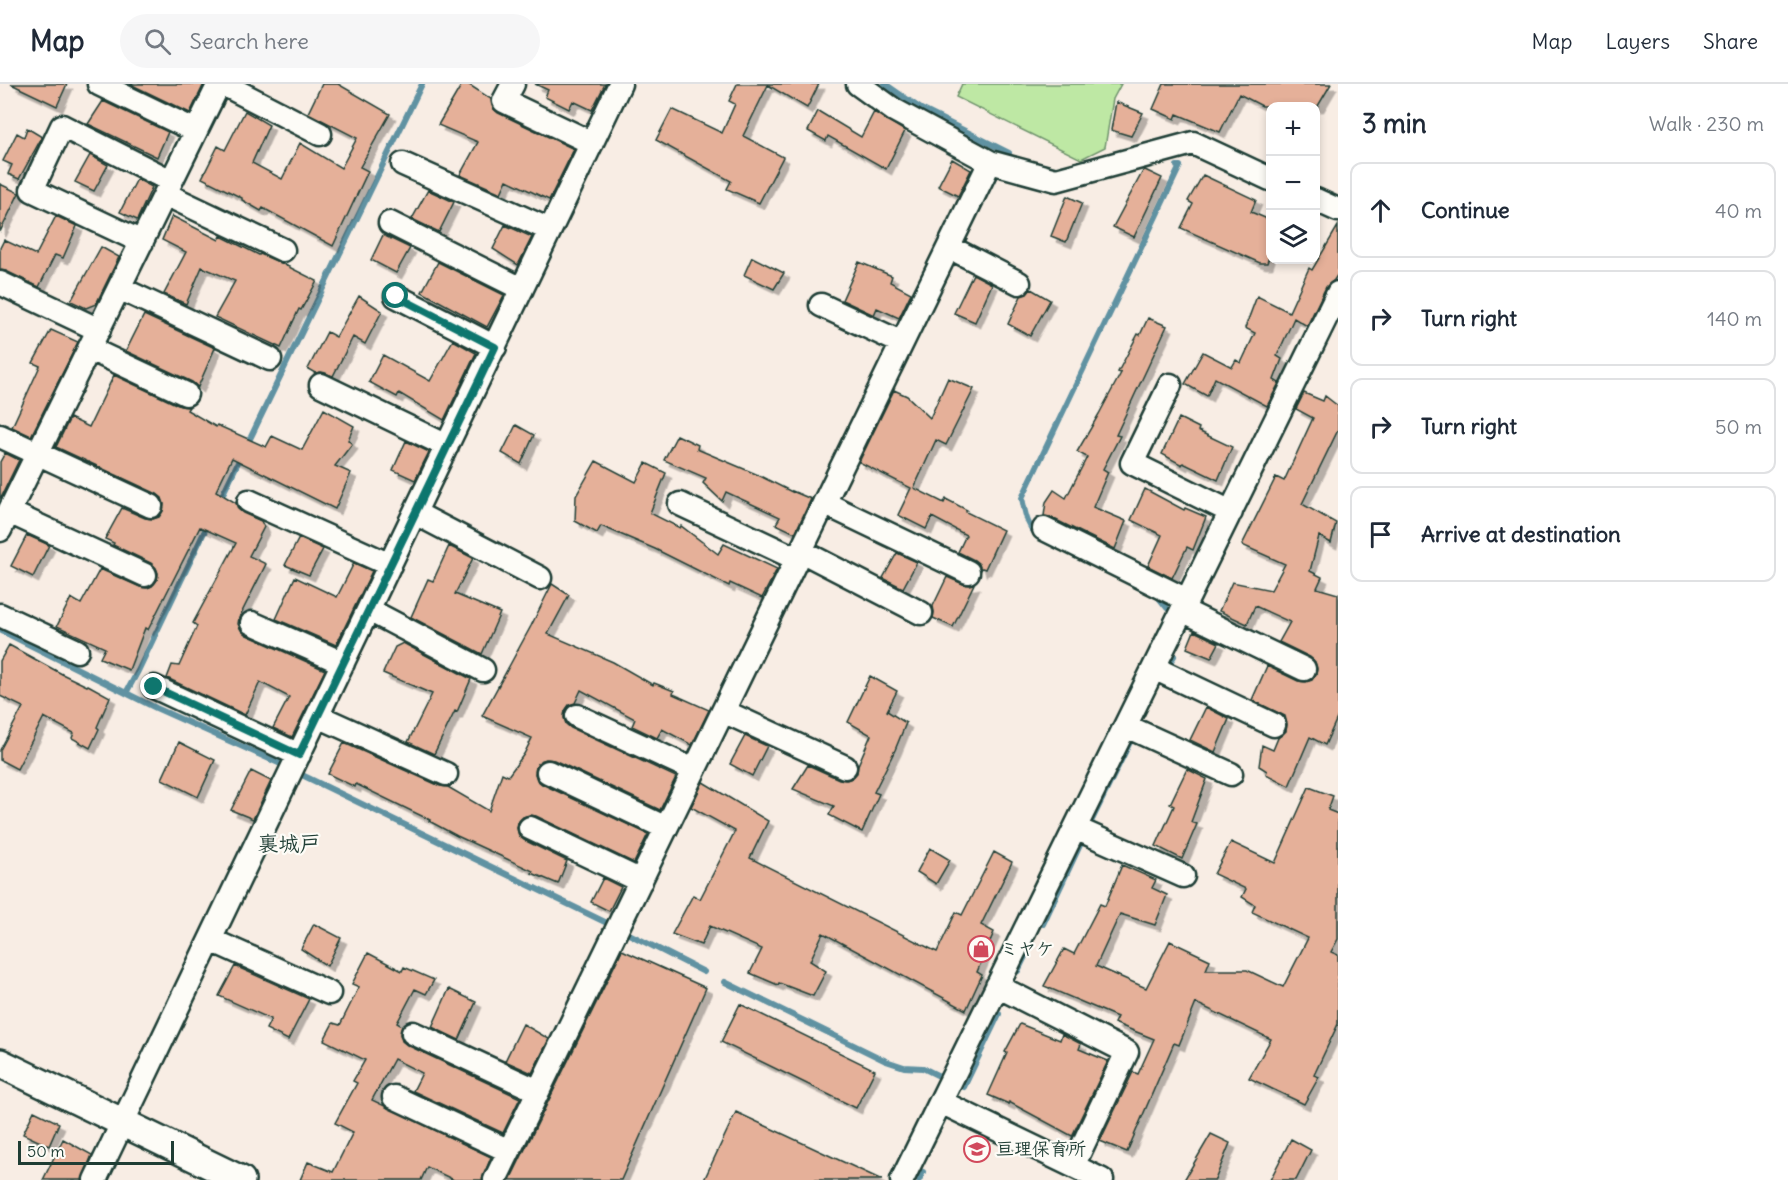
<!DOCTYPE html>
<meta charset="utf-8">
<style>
:root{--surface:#fff;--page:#f6f6f7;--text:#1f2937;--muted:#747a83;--line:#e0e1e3}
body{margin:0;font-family:Delius,"Klee One",sans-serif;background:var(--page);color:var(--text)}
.controls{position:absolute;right:18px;top:18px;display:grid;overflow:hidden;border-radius:12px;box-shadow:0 3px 9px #0003}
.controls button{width:54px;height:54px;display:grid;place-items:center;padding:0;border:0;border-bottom:2px solid var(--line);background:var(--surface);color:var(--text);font:30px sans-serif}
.scale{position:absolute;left:18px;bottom:15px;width:156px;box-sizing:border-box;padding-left:6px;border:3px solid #1f3d34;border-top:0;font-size:16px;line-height:21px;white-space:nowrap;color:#1f3d34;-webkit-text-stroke:4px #fdfcf7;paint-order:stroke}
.stop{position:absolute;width:18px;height:18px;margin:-14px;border:4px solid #0f766e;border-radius:50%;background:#fff}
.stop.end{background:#0f766e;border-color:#fff;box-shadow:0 2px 6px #0008}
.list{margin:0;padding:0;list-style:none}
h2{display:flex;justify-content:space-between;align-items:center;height:78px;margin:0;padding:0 24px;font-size:26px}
h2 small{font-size:20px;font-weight:400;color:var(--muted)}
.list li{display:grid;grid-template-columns:39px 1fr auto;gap:18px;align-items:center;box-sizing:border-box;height:96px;margin:0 12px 12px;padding:0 12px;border:2px solid var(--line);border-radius:12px}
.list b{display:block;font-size:22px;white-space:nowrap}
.list em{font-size:20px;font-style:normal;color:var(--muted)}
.icon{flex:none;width:33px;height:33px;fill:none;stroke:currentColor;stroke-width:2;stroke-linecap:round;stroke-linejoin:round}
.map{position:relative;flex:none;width:1338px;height:1096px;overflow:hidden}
header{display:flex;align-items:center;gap:36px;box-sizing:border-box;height:84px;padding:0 30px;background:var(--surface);border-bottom:2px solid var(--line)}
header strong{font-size:28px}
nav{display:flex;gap:33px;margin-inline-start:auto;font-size:21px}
.search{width:420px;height:54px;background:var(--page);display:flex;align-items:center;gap:15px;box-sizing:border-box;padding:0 21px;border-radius:33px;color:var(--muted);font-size:22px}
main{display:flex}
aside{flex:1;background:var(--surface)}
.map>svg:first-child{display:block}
.green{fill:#bee8a4;stroke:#6e926c;stroke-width:1.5}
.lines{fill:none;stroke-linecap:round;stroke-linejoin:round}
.stream{stroke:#6092a2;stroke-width:6}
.building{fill:#e5b099;stroke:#1f3d34;stroke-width:1.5;filter:url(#shadow)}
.minor-casing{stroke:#1f3d34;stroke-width:27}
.tertiary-casing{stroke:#1f3d34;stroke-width:32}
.minor{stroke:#fdfcf7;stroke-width:22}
.tertiary{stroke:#fdfcf7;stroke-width:27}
.route{stroke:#0f766e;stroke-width:8}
.labels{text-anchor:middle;stroke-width:4.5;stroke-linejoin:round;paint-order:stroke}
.poi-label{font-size:18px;font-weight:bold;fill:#1f3d34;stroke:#fdfcf7;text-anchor:start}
.quarter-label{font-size:21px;font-weight:bold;fill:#1f3d34;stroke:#fdfcf7}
</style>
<header>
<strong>Map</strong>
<div class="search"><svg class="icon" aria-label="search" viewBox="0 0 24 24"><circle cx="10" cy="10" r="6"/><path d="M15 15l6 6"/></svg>Search here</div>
<nav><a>Map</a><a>Layers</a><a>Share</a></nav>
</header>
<main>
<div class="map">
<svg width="1338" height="1096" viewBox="0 0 1338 1096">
<defs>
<filter id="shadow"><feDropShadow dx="5.5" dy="5.5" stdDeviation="0" flood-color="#0004"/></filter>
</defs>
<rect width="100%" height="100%" fill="#f8ede4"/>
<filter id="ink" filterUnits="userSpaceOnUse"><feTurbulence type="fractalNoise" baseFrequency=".0167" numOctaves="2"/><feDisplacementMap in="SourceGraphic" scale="12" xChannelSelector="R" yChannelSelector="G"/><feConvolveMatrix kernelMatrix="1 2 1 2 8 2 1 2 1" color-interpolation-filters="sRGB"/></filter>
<g filter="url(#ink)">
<!-- green -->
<path class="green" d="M962 0H1121L1113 15 1105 63 1081 75 956 13Z"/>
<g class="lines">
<!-- stream -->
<path class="stream" d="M885 0 921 25 1009 69
M247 361 422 0
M219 418 242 370
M1041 453C1027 446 1025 428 1022 414L1180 82H1177
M1155 509 1167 524
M0 546 156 624 283 681
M1168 581 1174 572
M126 609 138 587 208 440
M300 690 607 839
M1090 740 1131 656
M1043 840 1081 759
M625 848 704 888
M1018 887 1031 860
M725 898 886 977 904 983 923 984 937 991
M964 1003 999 930
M919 1096 923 1088"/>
</g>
<!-- building -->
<path class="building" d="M11 0H67L57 22Z
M130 0H204L190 29Z
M322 0H338L390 30 360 83 368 87 333 162 263 124 261 127 242 116V114L202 94 218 62 225 66 245 27 269 41 252 79 282 95 300 59 341 84 357 54 308 29Z
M462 0H468L491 15 493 24 498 29 574 65 549 116 507 96 501 109 460 91 478 58 438 41Z
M535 0H605L592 26 573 17 569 25 545 13 548 6Z
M737 0H819L807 24 768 1 743 52 783 73 759 119 727 105 731 97 656 56 672 25 722 49 735 20 729 17Z
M1164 0H1331L1318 22H1262L1239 10 1220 48 1177 30 1175 35 1153 25Z
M103 17 168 48 157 73 88 40Z
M1116 18 1143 29 1131 52 1111 46Z
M818 27 861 53 874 28 905 47 886 85 828 52 826 57 808 47Z
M27 44 42 53 19 95 8 90 12 81 3 77 17 49 24 53Z
M90 71 108 81 94 107 75 98Z
M952 75 971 86 958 112 938 102Z
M1145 86 1162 94 1134 153 1113 143 1143 87Z
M1203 91 1256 116 1251 128 1270 136V170L1267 179H1260L1181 144 1193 120 1188 117Z
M137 95 152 103 137 136 120 128Z
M0 100 19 109 0 148Z
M428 106 454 118 439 148 412 135Z
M1067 112 1082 119 1066 158 1051 152Z
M56 132 77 142 63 174 55 171 39 203 6 187 0 186V164L4 156 36 171Z
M172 132 219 156 221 152 259 171 260 170 281 179 317 197 301 226 299 225 281 264 215 233 235 197 202 183 186 220 164 210 186 168 162 156Z
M505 141 532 153 518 181 493 165Z
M1338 142V190L1334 196 1326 203 1307 242 1294 234 1277 272 1282 275 1274 296 1279 299 1267 322 1215 294 1207 312 1185 300 1203 268 1232 283 1236 276 1241 279 1255 249 1245 244 1257 212 1289 228 1309 184 1312 186Z
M383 151 410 164 396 189 371 176Z
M101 163 119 173 96 220 86 224 71 217Z
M752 173 784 189 774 205 744 191Z
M438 178 504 211 487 243 422 208Z
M859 178 892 192 890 198 911 209 899 234 877 224 874 231 842 216Z
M973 190 992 200 975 238 954 229Z
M1031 205 1050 216 1030 252 1008 240 1021 212 1027 210Z
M359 212 382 227 365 260 353 253 333 292 321 288 315 289 308 285 327 248 336 253Z
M144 231 215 264 198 303 192 298 126 267Z
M1148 234 1167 242 1116 351 1120 352 1103 385 1108 388 1093 423 1126 437 1115 465 1050 433 1044 432 1046 418 1054 406 1066 414 1087 373 1077 368 1099 330 1121 289 1118 288 1138 250 1140 251Z
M51 246 78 258 31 352 12 343 40 282 33 279Z
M453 256 476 269 444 336 399 309 397 313 369 298 383 271 430 297Z
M114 291 180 322 189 323 187 326 216 343 217 341 266 363 272 352 302 366 324 325 354 342 348 356 352 360 335 382 351 389 335 425 232 374 216 407 236 419 238 425 243 429 261 437 264 443 249 472 266 480 239 534 238 540 241 546 247 551 325 586 292 653 273 644 289 613 260 598 245 631 167 594 172 581 179 582 197 542 193 539 236 459 200 443 148 546 145 544 129 586 100 574 105 564 57 542 71 514 81 520 100 485 140 503 147 504 152 502 157 496 158 489 156 484 151 479 113 461 114 459 105 455 122 424 145 434 153 435 159 433 163 427 164 420 162 414 157 410 56 363 70 334 89 343Z
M948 294 974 305 946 361 936 356 914 404 944 419 946 415 967 426 966 428 1003 446 985 485 982 484 981 486 979 480 974 476 958 468 966 451 932 433 926 445 898 431 911 404 859 378 894 306 907 312 930 334Z
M1304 309 1323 317 1325 312 1338 322V346L1302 420 1336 439 1331 459 1319 452 1310 487 1322 493 1317 504 1338 510V632L1325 661 1310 653 1289 702 1266 690 1267 687 1259 682 1262 661 1273 666 1278 654 1286 647 1287 640 1285 632 1252 616 1267 582 1298 597 1306 598 1312 596 1316 590 1317 585 1315 578 1310 573 1279 558 1290 538 1255 522 1247 540 1219 527 1232 498 1271 506 1285 480 1242 461 1276 393 1284 397 1313 334 1296 325Z
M1179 334 1199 344 1198 347 1232 363 1218 396 1183 379 1182 381 1162 370Z
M516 341 534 351 521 380 502 369Z
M677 351 698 361 697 365 756 390 792 408V407L811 415 795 449 776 440 780 433 726 408 722 417 703 399 706 394 664 376Z
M406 357 429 368 415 396 393 386Z
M5 369 19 376 0 415V378Z
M596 377 636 398 646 379 666 389 650 429 680 444 681 442 718 470 724 460 777 485 762 514 730 499 729 502 655 465 601 442 597 449 575 437 576 412Z
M1145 405 1184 426 1185 424 1206 433 1193 466 1187 463 1172 494 1148 482 1162 451 1131 436Z
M27 451 49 461 33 493 11 482Z
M299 454 323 465 309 491 285 481Z
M449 462 473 474 455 510 500 529 482 570 411 533 428 495 433 497Z
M897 469 917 478 903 504 883 494Z
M354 479 372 487 336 561 276 535 295 493 337 513Z
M947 493 963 500 968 501 974 500 953 543 933 534 934 528 933 522Z
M552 500 569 511 548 550 613 578 653 601 654 599 674 607 673 610 709 626 692 661 662 645 657 654 632 642 635 635 581 606 575 619 569 621 565 627 564 634 566 640 571 644 676 693 660 726 554 676 546 675 540 677 536 683 535 690 537 696 542 700 648 750 634 779 536 732 530 731 523 733 518 738 517 744 519 752 524 756 567 777 558 800 532 789 533 787 457 752 429 737 430 736 356 700 355 703 328 690 344 659 440 702 448 703 489 727 502 689 508 692 524 670 532 654 482 632 531 542Z
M1194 547 1219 559 1211 574 1187 564Z
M403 559 471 595 457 628 455 627 434 670 408 658 432 610 383 589 395 563Z
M9 561 62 590 87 602 88 601 110 613 97 643 99 645 90 664 72 654 74 649 44 633 17 685 0 676V666L23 623 0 612V577Z
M870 592 897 607 887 627 906 639 895 666 874 708 879 710 862 748 829 731 834 722 793 705 808 681 839 695 846 696 852 694 857 689 858 681 871 651 848 638Z
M1206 623 1229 635 1215 668 1190 656Z
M745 652 767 662 752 692 730 680Z
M179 658 215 676 198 713 162 695Z
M1187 685 1207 695 1191 738 1197 740 1182 775 1156 762 1174 722 1170 720Z
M251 687 271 697 253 735 231 726Z
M703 698 768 737 750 774 937 868 956 828 962 831 994 768 1012 778 981 841 994 848 977 888 982 891 966 926 823 849 810 877 826 887 813 912 779 899 778 901 750 889 762 865 710 842 701 861 672 850 693 811 700 815 735 747 691 723Z
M1309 703 1333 712 1328 726 1338 730V855L1331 868 1338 871V940L1314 991 1319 993 1304 1020 1249 994 1271 955 1196 919 1179 961 1174 959 1127 1068 1100 1057 1133 988 1138 990 1154 955 1114 939 1117 933 1044 902 1064 865 1074 870 1100 820 1105 822 1122 781 1156 796 1152 804 1167 811 1155 841 1120 830 1096 882 1146 904 1170 857 1210 876 1206 886H1247L1283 903 1308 854 1252 828 1255 821 1242 813 1246 805 1214 790 1231 758 1275 779Z
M930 764 950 776 936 800 917 788Z
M603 794 621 803 609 827 591 818Z
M314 840 341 854 327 882 301 865Z
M622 866 706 904 621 1096H510Z
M368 869 402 887 404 883 434 896 426 910 415 905 397 939 402 942 400 950 402 957 407 961 520 1014 503 1049 413 1007 422 989 394 975 372 1016 491 1073 482 1096H454L427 1083 421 1096H300L308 1078 333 1088 353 1048 335 1039 357 999 353 997 365 976 324 956 333 939 340 941 359 903 352 900Z
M235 882 309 915 288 956 266 945 271 935 219 912Z
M449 905 476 918 459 956 432 943Z
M740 920 875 986 856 1024 721 958Z
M523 940 549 955 532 989 505 977Z
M1020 940 1060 956 1062 950 1081 960 1079 965 1108 977 1072 1052 1009 1018V1020L988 1011 1007 969 1005 968Z
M34 1027 59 1039 49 1062 23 1050Z
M736 1028 882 1096H704Z
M1211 1050 1230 1059 1215 1096H1184Z
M63 1055 92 1071 82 1096H43Z
M1291 1055 1311 1066 1296 1096H1270Z"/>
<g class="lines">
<defs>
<path id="minor" d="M99 0 196 47
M223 0 320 50
M513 0 504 17 592 59
M858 0 894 26 990 78 1056 96 1193 59 1270 95
M403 80 550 146
M165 110 283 166
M1316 116 1338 126
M390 139 522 205
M142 158 32 106 62 42 171 97
M949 163 1019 199
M0 199 99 246
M119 204 270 275
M396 212 495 263
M821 221 902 259
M90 265 186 310
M321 301 447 362
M1170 301 1132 379 1231 428
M0 352 151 422
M249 417 390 481
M824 419 968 488
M680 420 797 475
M9 428 145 491
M415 429 540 494
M1044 445 1187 516
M0 446 219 0
M801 467 921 529
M369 526 483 586
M1182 526 1304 585
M0 531 77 567
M252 539 343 579
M1154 584 1274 641
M154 603 299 671
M723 627 845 683
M318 632 446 690
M577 632 694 686
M1126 642 1231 690
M548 688 666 744
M530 744 641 797
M1075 744 1183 792
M211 856 329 909
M997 902 1127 968 1073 1082
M413 949 538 1007
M394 1013 509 1067
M941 1018 1102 1096
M95 1096 620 0
M495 1096 990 78
M902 1096 1338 209"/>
<path id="tertiary" d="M0 979 241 1096"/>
</defs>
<!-- minor casing -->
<use href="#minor" class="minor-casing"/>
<!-- tertiary casing -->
<use href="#tertiary" class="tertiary-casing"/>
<!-- minor -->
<use href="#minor" class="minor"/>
<!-- tertiary -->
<use href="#tertiary" class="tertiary"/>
</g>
</g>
<g class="lines" filter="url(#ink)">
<!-- route -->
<path class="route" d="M154 603 299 671 495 263 396 212"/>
</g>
<!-- icons -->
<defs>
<symbol id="shop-ring" viewBox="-11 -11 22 22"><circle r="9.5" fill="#fdfcf7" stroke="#d1495b" stroke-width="1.5"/><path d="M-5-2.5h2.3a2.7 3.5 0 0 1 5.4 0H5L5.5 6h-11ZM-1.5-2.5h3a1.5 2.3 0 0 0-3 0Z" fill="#d1495b"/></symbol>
<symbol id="school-ring" viewBox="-11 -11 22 22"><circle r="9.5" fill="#fdfcf7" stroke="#d1495b" stroke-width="1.5"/><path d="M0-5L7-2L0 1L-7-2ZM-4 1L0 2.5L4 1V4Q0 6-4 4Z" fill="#d1495b"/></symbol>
</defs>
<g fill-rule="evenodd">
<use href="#shop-ring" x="966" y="850" width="30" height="30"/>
<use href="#school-ring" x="962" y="1050" width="30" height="30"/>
</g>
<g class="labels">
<!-- poi labels -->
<g class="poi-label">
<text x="1000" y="871">ミヤケ</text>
<text x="996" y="1071">亘理保育所</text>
</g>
<!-- quarter labels -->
<g class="quarter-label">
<text x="289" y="767">裏城戸</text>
</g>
</g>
</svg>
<div class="controls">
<button>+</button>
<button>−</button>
<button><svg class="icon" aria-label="layers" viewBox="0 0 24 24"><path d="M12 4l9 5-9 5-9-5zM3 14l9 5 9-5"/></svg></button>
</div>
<div class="scale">50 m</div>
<div class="stop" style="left:396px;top:212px"></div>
<div class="stop end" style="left:154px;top:603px"></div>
</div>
<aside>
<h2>3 min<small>Walk · 230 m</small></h2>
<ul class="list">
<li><svg class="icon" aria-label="ahead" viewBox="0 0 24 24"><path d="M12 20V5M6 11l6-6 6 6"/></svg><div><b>Continue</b></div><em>40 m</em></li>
<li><svg class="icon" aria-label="right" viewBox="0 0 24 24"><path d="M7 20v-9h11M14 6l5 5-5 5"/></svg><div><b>Turn right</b></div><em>140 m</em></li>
<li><svg class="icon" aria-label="right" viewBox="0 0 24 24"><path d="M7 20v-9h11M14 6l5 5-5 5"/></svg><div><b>Turn right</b></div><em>50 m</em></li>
<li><svg class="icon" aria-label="arrive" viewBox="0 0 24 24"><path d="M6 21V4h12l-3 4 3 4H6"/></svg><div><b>Arrive at destination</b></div></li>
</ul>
</aside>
</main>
